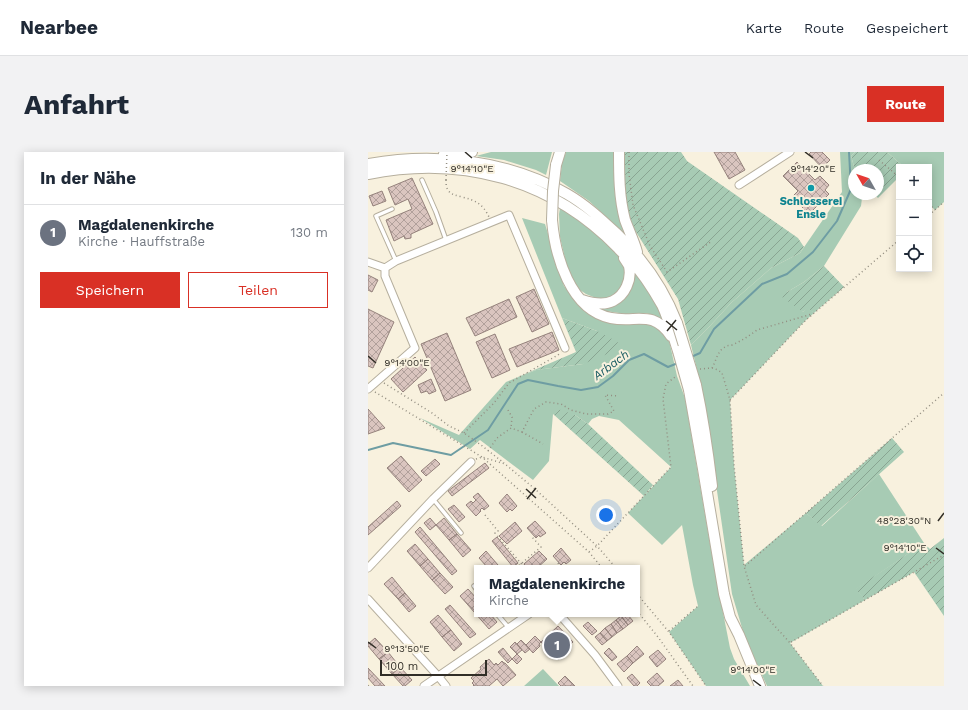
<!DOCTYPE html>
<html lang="de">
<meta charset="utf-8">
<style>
:root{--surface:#fff;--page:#f2f2f3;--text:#1f2937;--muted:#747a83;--line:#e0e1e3;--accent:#d93025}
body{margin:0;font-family:"Work Sans",sans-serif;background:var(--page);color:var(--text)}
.controls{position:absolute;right:12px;top:12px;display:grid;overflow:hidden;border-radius:0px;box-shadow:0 2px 10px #0003}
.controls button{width:36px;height:36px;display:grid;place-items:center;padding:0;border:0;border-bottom:1px solid var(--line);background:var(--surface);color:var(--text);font:20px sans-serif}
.compass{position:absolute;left:480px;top:12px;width:36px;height:36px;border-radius:50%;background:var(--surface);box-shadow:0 2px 10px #0003;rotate:310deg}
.scale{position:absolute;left:12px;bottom:10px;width:107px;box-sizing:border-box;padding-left:4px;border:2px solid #312e27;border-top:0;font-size:11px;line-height:14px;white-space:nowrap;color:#312e27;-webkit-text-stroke:3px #f8f1de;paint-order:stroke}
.you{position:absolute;left:238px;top:363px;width:14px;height:14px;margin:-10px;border:3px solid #fff;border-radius:50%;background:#1a73e8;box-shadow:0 0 0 6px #1a73e833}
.badge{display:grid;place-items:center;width:26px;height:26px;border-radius:50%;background:var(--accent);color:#fff;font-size:13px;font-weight:700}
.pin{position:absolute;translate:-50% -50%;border:2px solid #fff;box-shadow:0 1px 4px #0006}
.popup{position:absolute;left:106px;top:413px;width:166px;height:52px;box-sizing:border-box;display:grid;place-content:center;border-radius:0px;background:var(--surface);filter:drop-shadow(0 1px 3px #0005);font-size:13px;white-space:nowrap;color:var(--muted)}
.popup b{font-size:15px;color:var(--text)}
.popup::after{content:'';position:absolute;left:50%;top:100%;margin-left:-8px;border:8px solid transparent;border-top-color:var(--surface)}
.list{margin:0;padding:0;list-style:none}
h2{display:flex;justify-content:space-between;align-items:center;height:52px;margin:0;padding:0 16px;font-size:17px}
h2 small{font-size:13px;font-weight:400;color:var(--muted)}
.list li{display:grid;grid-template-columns:26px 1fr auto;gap:12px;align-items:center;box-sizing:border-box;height:56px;padding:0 16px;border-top:1px solid var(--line)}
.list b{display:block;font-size:15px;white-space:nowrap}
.list p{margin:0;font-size:13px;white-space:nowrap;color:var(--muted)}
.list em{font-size:13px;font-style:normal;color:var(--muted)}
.actions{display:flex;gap:8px;padding:12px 16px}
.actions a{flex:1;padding:9px 0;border:1px solid var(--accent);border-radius:0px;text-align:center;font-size:14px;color:var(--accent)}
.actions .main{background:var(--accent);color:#fff}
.icon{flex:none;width:22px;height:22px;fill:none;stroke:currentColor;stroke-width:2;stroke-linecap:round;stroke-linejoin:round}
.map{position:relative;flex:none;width:576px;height:534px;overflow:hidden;border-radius:0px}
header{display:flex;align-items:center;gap:24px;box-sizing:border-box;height:56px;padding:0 20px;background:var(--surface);border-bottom:1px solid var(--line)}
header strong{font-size:19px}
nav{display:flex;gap:22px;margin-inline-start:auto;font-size:14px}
.intro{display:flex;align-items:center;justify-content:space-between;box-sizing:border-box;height:96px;padding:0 24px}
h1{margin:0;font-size:28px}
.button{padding:10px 18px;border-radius:0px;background:var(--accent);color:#fff;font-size:14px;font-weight:700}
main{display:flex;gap:24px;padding:0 24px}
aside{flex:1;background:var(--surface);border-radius:0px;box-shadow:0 2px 10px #0003}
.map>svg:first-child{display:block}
.green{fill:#a7cbb4}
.garden{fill:url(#garden-furrows)}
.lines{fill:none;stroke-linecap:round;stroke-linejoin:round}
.stream{stroke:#6e9da3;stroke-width:2}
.building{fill:url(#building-cross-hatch);stroke:#95827c}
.lane-casing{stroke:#b6af9e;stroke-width:5.5}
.street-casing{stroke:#b6af9e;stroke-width:9}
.primary-casing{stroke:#b6af9e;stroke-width:12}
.path{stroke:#938e81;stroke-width:1.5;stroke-dasharray:1 3;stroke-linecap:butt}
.lane{stroke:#fff;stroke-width:3.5}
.street{stroke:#fff;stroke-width:7}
.primary{stroke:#fff;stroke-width:10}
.primary-bridge-casing{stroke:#b6af9e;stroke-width:12;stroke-linecap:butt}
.path-bridge{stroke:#938e81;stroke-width:1.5;stroke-dasharray:1 3;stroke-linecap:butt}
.primary-bridge{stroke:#fff;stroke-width:10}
.ticks{fill:none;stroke:#312e27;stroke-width:1.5}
.culture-dot{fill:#0f9aa8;stroke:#f8f1de;stroke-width:1.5}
.labels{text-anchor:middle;stroke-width:4;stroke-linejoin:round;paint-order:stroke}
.culture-label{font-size:11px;font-weight:bold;fill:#0d838f;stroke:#f8f1de}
.water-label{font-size:12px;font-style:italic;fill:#155960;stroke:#f8f1de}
.ticks-label{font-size:10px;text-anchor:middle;fill:#312e27;stroke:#f8f1de;stroke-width:4;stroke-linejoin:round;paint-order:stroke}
</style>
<header>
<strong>Nearbee</strong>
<nav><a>Karte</a><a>Route</a><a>Gespeichert</a></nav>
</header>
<div class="intro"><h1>Anfahrt</h1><a class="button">Route</a></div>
<main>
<aside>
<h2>In der Nähe<small></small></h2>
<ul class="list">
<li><span class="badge" style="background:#6b7280">1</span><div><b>Magdalenenkirche</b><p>Kirche · Hauffstraße</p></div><em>130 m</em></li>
</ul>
<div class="actions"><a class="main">Speichern</a><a>Teilen</a></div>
</aside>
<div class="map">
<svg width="576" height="534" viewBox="0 0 576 534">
<defs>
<pattern id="garden-furrows" width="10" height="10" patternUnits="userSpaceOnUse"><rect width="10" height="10" fill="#a7cbb4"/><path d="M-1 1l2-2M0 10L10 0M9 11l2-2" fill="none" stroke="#89a592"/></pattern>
<pattern id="building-cross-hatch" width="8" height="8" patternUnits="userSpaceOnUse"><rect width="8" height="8" fill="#dac5bf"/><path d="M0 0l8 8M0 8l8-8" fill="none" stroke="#b1a09b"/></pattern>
</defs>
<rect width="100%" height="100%" fill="#f8f1de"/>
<!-- green -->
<path class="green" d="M123 0H184L178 23 168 18 136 8 108 4Z
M198 0H246L247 45 251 64 259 84 221 49 192 29 194 11Z
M472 0H487L483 4 487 18H486V42H500L494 46 493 54 456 114 436 130 419 140 435 160 439 155 446 161 437 169 362 248 366 313 376 413 438 361 454 374 511 322 556 391 488 437 497 448 422 491 455 534H399L377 486 364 442 348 332 343 288 332 230 323 193 341 175 363 151 403 116 432 101 474 40Z
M519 0H576V50L567 58 561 52V15H536Z
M192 56 213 69 250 102 256 113 258 123 255 132 251 138 244 144 237 147 228 146 218 142 209 136 199 115 192 85 191 62Z
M154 66 177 72 196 134 214 157 233 169 253 170 274 169 294 177 301 188 309 224 317 246 346 415 362 496 366 507 382 534H338L301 480 330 454 325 433 314 373 294 393 260 361 303 315 251 268 231 264 224 267 220 272 207 263 185 262 181 309 165 328 112 288 102 297 52 266 91 283 138 230 168 218 215 212 229 179 194 166Z
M265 116 283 142 295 165 293 168 284 163 278 161 258 162 231 158 225 153 246 152Z
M175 517 191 534H156Z"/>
<!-- garden -->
<path class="garden" d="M256 0H313L319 9 430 86 436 95 432 101 403 116 363 151 341 175 323 193 310 147 263 72 256 45Z
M487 0H519L536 15H531V25L510 46 506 42H510V18H487L483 4Z
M456 114 476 135 446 161 439 156 435 160 414 145 419 140 436 130Z
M194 166 229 179 250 190 244 200 215 212 168 218 138 230 208 200Z
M190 257 207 263 220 272 285 333 276 344 185 262Z
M524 286 536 300 453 374 438 361Z
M576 386V464L546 420 497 448 487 437 556 391 562 397Z"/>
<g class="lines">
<!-- stream -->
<path class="stream" d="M323 205 332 201 346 177 394 132 419 122 445 100 469 69 483 37 481 0
M0 298 25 291 83 303 120 278 150 232 160 228 190 234 213 238 230 235 245 224 261 208 276 202 300 215 310 211"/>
</g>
<!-- building -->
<path class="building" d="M346 0H367L377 18 361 27Z
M443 0H454L462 8 458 12 461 15 457 19 441 2Z
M429 10 447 28 452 24 461 33 457 38 461 42 441 62 424 45 430 39 415 24Z
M44 26 65 72 43 82V86L37 87 36 84 26 89 18 68 44 57 40 47 27 53 20 36Z
M14 39 18 49 5 54 1 44Z
M0 123 10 128 4 140 0 138Z
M166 137 181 172 164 180 148 145Z
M141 147 149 165 107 184 98 166Z
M0 157 26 170 5 216 0 214Z
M184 180 191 198 149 215 141 197Z
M79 181 103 238 77 249 53 192Z
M127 182 142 218 124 226 108 190Z
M47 205 59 218 35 240 23 227Z
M63 227 68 239 61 242 59 239 53 241 50 233Z
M0 257 17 276 0 282Z
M33 304 54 328 41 340 19 316Z
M67 307 72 312 58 324 53 319Z
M117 311 121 316 84 344 80 339Z
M110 341 121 354 116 358 114 356 112 358 113 359 108 364 98 353 103 349 105 351 108 348 105 345Z
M139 342 149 354 144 359 142 357 139 360 131 351Z
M29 349 33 354 0 383V375Z
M86 353 97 365 91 370 80 357Z
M62 366 68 373 62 378 56 371Z
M76 366 89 382 81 388 68 373Z
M167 369 178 381 172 385 171 383 168 386 159 376Z
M147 370 154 379 139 392 131 384Z
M52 375 89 419 84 423 47 380Z
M89 382 103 398 95 405 81 388Z
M129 385 150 411 145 415 124 389Z
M47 392 60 407 52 414 39 399Z
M193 396 203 408 198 412 196 410 193 413 185 404Z
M118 399 130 413 126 416H120L111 406Z
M171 399 179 407 169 416H159L156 412Z
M60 407 72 421 64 428 52 414Z
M72 421 85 435 77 442 64 428Z
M24 425 37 441 30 447 16 432Z
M100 437 109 447V459L107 461 92 444Z
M37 441 48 454 41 460 30 447Z
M82 453 108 482 102 486 77 457Z
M109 459V462H122L129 470 121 477 107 461Z
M256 462H259L265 469 260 473 253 464Z
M70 463 83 478 74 485 62 470Z
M253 464 260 473 255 477 248 468Z
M248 468 255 477 249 481 243 472Z
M220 470 229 479 224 483 215 474Z
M243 472 249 481 244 485 237 476Z
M190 474 205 490 199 496 201 498 190 508 173 490Z
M237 476 244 485 239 489 232 481Z
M83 478 94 492 86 499 74 485Z
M232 481 239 489 234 493 227 485Z
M167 484 173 490 171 492 172 494 165 501 158 493Z
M7 486 20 500 11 507 0 494V492Z
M153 488 162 497 157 501 149 492Z
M147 490 154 498 149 502 142 495Z
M269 494 276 502 265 511 259 504Z
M135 496 144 507 140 511 130 500Z
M241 496 249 505 244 509 236 501Z
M290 498 298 507 289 515 281 505Z
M20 500 32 515 24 522 11 507Z
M149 502 154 507 149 512 144 507Z
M259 504 265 511 256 520 249 512Z
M121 507 126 513 128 511 130 513 134 509 136 511H137L148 523 135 534 129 527 121 534H105L106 533 104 531 106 529 103 526 113 517 112 515Z
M32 515 44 528 37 534H35L24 522Z
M0 516 17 534H7L0 526Z
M289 521 296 529 290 534H283L279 530Z
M264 522 272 531 269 534H266L259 526Z
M197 524 207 534H193L190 531Z
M310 528 315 534H302Z"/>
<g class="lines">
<defs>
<path id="lane" d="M54 28 68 60 78 88
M24 57 8 64 28 109
M65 347 93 381
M106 434 109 438
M129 462 141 476"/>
<path id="street" d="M371 33 422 0
M0 110 17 116
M0 237 47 196 17 124V116L28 109 141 63 197 196
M0 416 65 347 103 310
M0 447 70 524 78 534
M191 462 227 503 250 534
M56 534 161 462"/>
<path id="primary" d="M251 0C251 23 251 45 257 68 261 79 266 89 269 100
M76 2 81 0H104
M0 12C67 0 140 8 199 42 218 53 233 67 249 82 275 107 296 137 309 171
M188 13 192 0
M0 22C93 3 183 27 250 96 253 100 257 103 261 106 274 120 285 137 294 153 301 168 305 184 310 199
M184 68C187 103 202 158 243 166 269 171 284 157 303 184
M214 148C223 151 235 154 245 149 257 143 264 128 261 114 260 112 258 109 256 106
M328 233C335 266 340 300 344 334
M321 238 335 317 356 442 362 465 371 483 392 534"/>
</defs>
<!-- lane casing -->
<use href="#lane" class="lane-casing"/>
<!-- street casing -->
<use href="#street" class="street-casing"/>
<!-- primary casing -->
<use href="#primary" class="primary-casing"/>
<!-- path -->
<path class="path" d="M261 0V22L265 53 282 94 299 120 344 89
M511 8 531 25
M78 28C78 31 78 35 80 38 83 43 88 43 94 45 107 48 115 52 121 65
M561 52 567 58
M561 63 576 50
M344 216C348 210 349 199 357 195 359 193 361 194 364 193 373 189 381 184 389 178L444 162
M332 217 344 216 350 218 354 221 362 248 366 313 376 414 388 453 422 491 455 534
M16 231 64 261 81 274 96 281 113 293 136 311
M7 240 114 305 221 400 234 416
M362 248 438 168 531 88
M140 258 144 265 143 276
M154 280 175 292
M96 281 126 251 141 231 190 203 193 200
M120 299 129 286 143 276 154 280 166 257 178 250 193 252 203 258 218 262H240L246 259 237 243 251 244
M108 307 114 305 137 312 167 337 229 394 248 416
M117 363 130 379 127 381 157 416
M221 400 229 394 303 315 295 247 298 232 307 225 309 224
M190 411 193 416
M377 414 576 241
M148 416 173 395 163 384
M269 442 301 480 338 534
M269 459 290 485 325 534
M301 479 330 454
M423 490 576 403
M0 534 1 533"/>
<!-- lane -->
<use href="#lane" class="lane"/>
<!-- street -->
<use href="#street" class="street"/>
<!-- primary -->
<use href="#primary" class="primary"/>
<defs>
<path id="primary-bridge" d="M184 68 185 39 188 13
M309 171 328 233
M310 199 321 238"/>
</defs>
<!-- primary-bridge casing -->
<use href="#primary-bridge" class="primary-bridge-casing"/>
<!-- path-bridge -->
<path class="path-bridge" d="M78 28 79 0"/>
<!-- primary-bridge -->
<use href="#primary-bridge" class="primary-bridge"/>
</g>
<!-- ticks -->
<path class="ticks" d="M97 0 104 6M437 0 445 6M298 169 309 178M299 179 308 168M0 204 8 211M158 337 168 346M159 347 168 336M570 369 576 361M568 396 576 402M0 490 8 496M385 528 393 534"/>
<!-- markers -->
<circle class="culture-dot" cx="443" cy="36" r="4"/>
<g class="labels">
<!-- culture labels -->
<g class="culture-label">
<text x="443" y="53">Schlosserei<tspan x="443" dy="13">Ensle</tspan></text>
</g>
<!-- water labels -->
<g class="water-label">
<text transform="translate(243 213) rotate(-37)" y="4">Arbach</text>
</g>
</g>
<g class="ticks-label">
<text x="104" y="20">9°14'10"E</text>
<text x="445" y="20">9°14'20"E</text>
<text x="39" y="214">9°14'00"E</text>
<text x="536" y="372">48°28'30"N</text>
<text x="537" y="399">9°14'10"E</text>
<text x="39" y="500">9°13'50"E</text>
<text x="385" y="521">9°14'00"E</text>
</g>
</svg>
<div class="controls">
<button>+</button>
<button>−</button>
<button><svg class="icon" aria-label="locate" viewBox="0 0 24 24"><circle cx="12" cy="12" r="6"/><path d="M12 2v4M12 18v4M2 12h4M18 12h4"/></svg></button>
</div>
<svg class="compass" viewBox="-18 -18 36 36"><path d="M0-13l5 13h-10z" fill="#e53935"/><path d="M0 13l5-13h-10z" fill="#747a83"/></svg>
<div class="scale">100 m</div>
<div class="you"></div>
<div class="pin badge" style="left:189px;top:493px;background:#6b7280">1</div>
<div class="popup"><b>Magdalenenkirche</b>Kirche</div>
</div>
</main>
